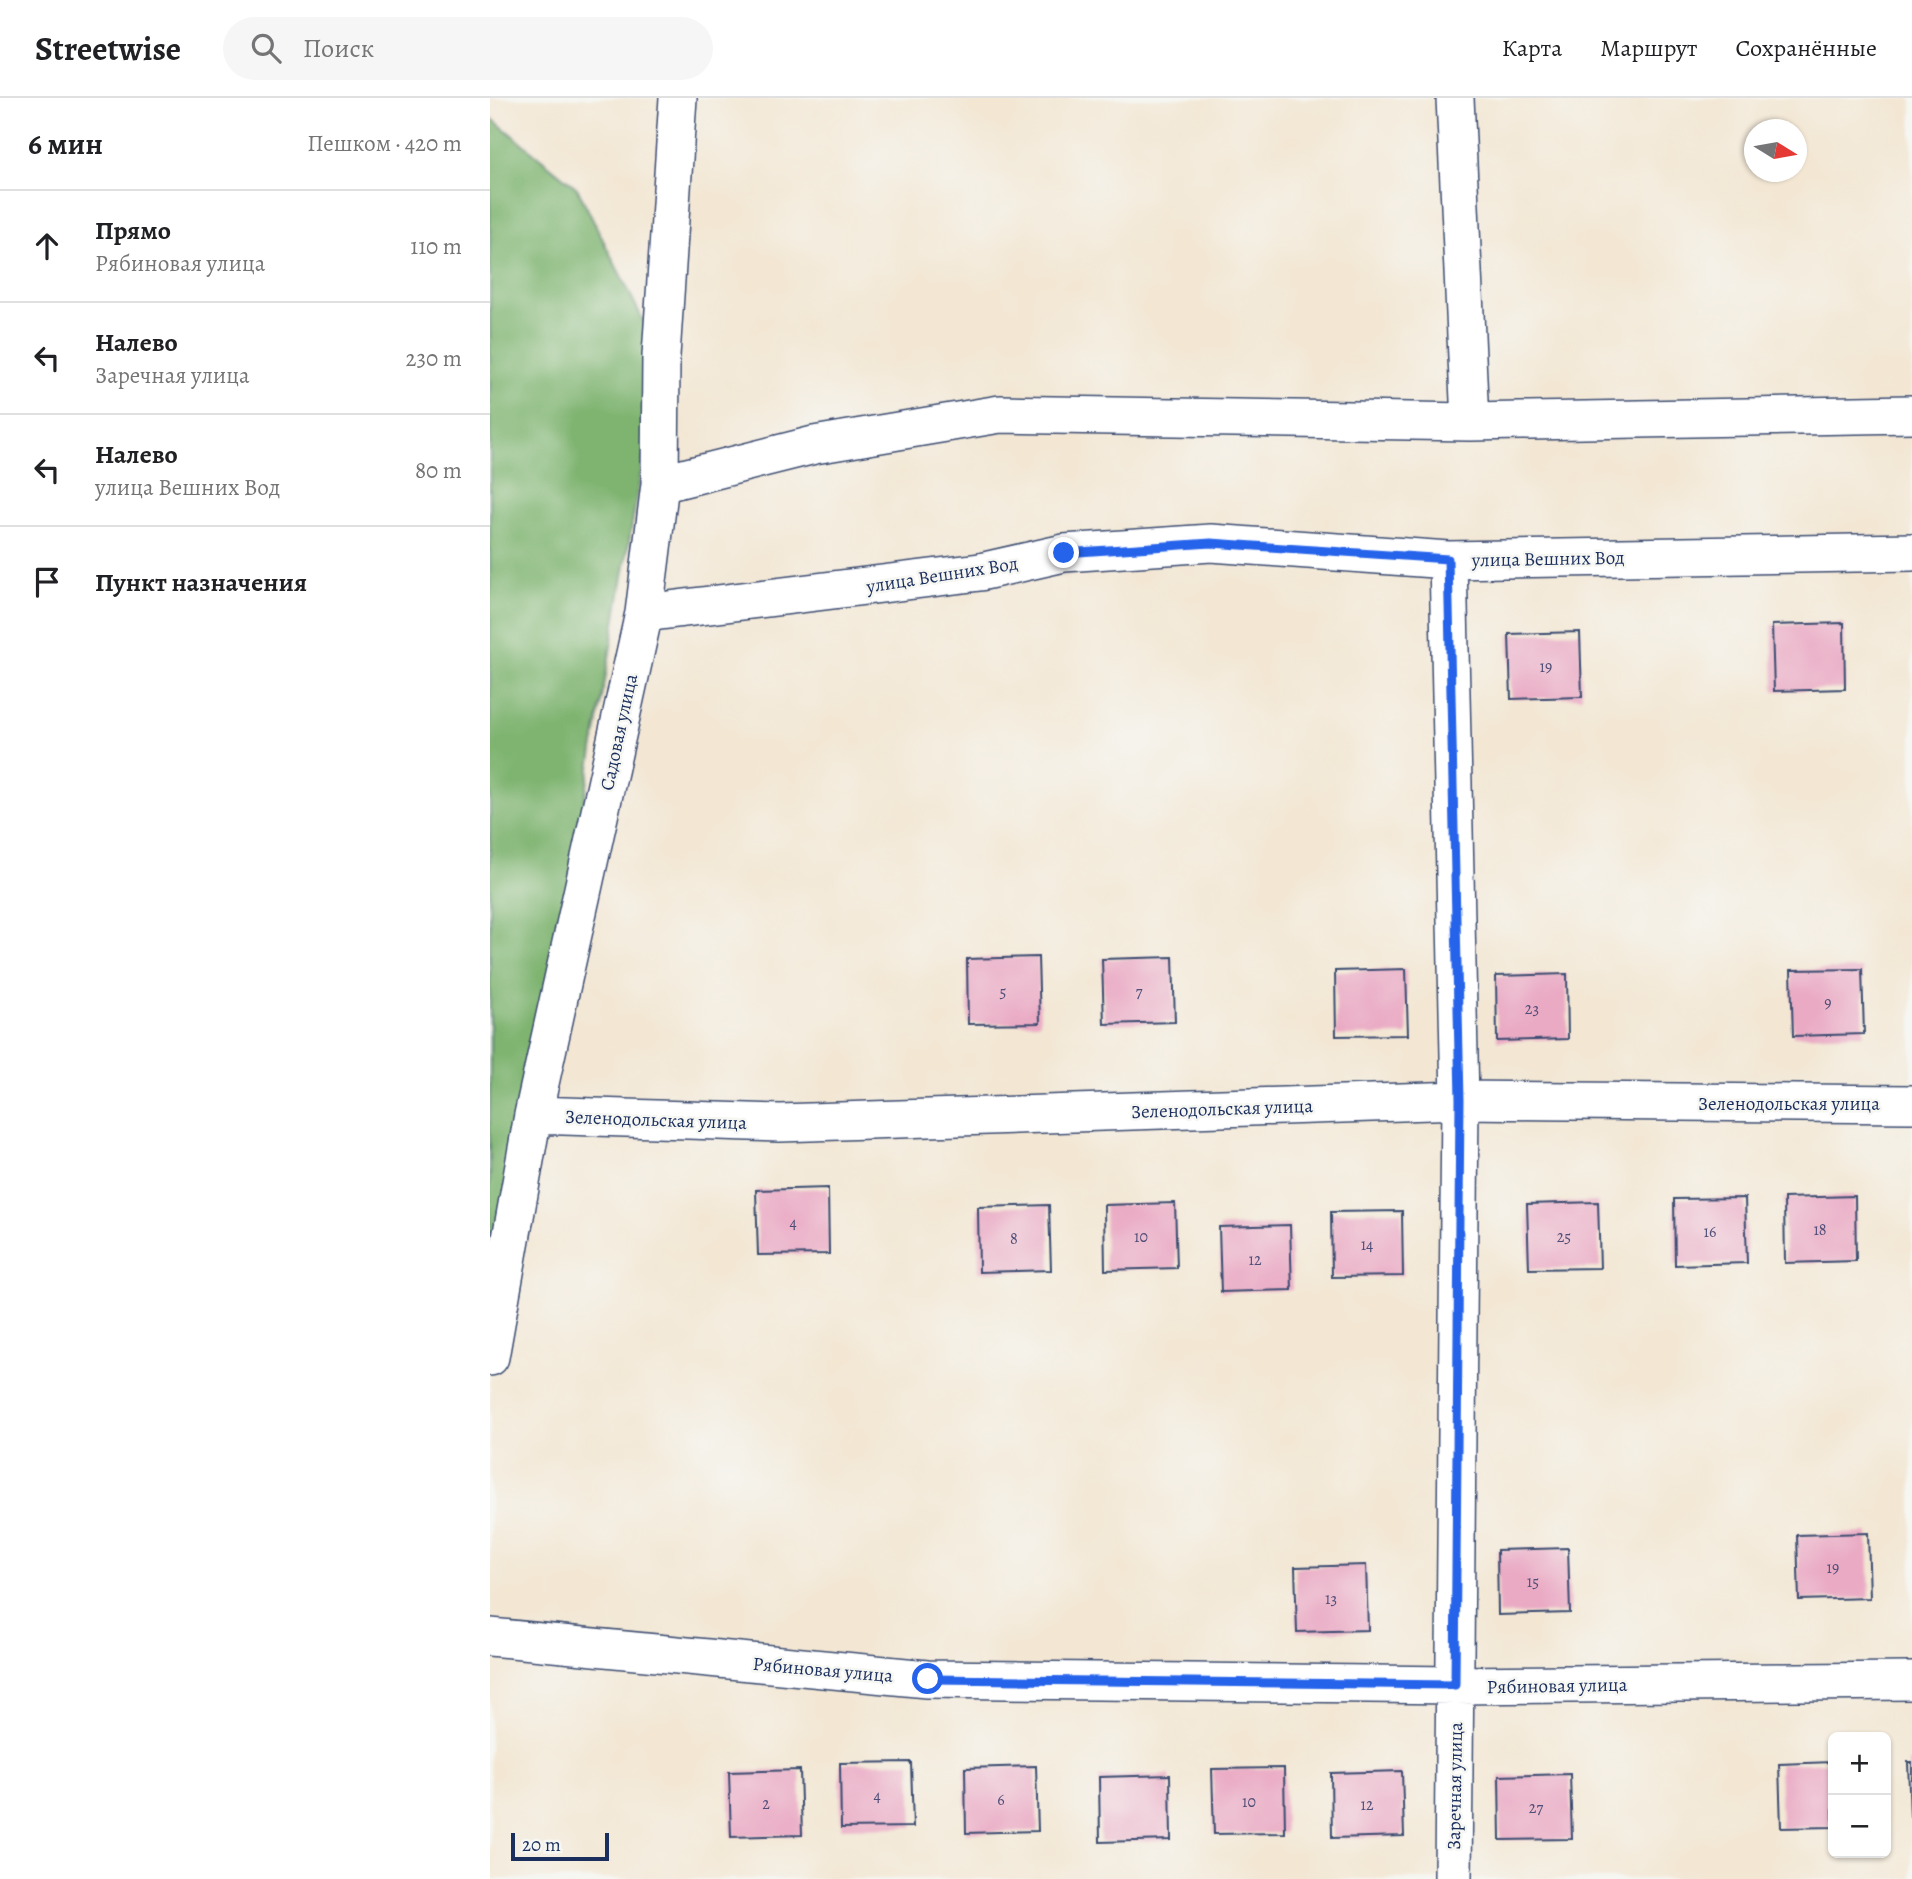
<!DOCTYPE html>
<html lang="ru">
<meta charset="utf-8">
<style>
:root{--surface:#fff;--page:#f6f6f6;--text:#202124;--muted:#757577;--line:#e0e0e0}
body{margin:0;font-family:Alegreya,serif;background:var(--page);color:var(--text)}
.controls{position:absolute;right:21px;bottom:21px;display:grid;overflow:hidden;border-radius:10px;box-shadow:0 2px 5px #0004}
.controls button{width:63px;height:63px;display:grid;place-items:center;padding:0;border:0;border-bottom:2px solid var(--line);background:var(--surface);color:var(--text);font:35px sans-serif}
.compass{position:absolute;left:1254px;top:21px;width:63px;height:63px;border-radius:50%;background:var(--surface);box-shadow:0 2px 5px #0004;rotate:101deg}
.scale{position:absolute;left:21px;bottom:18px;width:98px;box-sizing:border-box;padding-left:7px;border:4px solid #1b2f5e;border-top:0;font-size:19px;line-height:24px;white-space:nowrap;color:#1b2f5e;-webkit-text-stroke:5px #f6f6f2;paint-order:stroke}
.stop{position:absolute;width:21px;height:21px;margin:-16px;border:5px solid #2563eb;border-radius:50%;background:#fff}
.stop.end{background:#2563eb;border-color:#fff;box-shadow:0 2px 7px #0008}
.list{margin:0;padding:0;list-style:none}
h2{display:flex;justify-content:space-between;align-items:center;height:91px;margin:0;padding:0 28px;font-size:30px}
h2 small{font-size:23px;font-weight:400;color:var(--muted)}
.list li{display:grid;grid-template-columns:46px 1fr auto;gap:21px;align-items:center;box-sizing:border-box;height:112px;padding:0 28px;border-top:2px solid var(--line)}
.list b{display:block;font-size:26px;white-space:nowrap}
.list p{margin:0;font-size:23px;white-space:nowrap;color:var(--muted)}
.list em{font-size:23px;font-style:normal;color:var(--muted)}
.icon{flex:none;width:38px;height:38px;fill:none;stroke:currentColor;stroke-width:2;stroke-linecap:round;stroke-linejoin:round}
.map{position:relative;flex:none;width:1422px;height:1781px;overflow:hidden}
header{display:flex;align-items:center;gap:42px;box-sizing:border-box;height:98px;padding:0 35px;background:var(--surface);border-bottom:2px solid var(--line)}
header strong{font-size:33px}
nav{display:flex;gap:38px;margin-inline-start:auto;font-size:24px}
.search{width:490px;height:63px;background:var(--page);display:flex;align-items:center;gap:18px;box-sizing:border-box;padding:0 24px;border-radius:38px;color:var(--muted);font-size:26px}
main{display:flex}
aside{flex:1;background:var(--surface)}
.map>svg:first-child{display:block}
.forest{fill:#7eb470;stroke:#4c7267;stroke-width:2}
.building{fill:#eaaac4}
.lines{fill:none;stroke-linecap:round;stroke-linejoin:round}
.street-casing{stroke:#3b4b70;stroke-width:40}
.street{stroke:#fff;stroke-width:37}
.route{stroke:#2563eb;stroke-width:9}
.labels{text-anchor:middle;stroke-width:5;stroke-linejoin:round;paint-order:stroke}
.number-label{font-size:16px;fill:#4f4e78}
.street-label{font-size:19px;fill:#1b2f5e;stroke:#f6f6f2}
</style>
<header>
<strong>Streetwise</strong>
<div class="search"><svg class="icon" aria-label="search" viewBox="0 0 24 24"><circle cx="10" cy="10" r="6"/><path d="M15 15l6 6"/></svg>Поиск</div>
<nav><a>Карта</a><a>Маршрут</a><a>Сохранённые</a></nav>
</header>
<main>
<aside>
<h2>6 мин<small>Пешком · 420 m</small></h2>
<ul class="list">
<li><svg class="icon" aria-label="ahead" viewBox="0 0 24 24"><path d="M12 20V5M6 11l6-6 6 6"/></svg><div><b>Прямо</b><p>Рябиновая улица</p></div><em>110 m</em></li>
<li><svg class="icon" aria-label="left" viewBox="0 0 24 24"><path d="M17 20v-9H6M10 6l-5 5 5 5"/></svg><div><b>Налево</b><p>Заречная улица</p></div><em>230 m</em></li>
<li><svg class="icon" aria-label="left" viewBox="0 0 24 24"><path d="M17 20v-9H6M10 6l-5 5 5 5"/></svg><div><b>Налево</b><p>улица Вешних Вод</p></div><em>80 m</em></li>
<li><svg class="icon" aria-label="arrive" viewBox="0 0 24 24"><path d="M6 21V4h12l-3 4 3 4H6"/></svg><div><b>Пункт назначения</b></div></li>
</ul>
</aside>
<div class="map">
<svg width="1422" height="1781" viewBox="0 0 1422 1781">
<rect width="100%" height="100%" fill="#f6f6f2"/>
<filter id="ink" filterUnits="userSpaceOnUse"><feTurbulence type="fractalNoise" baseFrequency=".0143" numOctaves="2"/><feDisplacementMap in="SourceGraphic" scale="14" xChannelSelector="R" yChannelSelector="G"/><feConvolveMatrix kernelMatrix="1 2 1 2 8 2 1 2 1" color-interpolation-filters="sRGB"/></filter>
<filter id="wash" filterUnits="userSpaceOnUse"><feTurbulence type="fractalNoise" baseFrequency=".00686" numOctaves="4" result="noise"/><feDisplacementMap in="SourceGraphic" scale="28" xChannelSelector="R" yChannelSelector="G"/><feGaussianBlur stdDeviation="1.57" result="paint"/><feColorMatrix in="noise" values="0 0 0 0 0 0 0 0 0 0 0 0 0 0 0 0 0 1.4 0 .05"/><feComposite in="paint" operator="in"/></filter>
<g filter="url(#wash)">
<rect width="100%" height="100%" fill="#f3e7d4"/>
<!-- forest -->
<path class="forest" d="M0 19 87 90 171 258 0 1250Z"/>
<g id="blocks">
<!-- building -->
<path class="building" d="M1354 525 1355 591 1284 593 1282 527Z
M1090 534 1092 599 1021 601 1019 536Z
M548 859 550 925 478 926 477 861Z
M683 859 685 924 614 926 612 861Z
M916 871 918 937 846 938 845 873Z
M1372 871 1374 936 1303 938 1301 872Z
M1077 876 1078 941 1007 943 1006 878Z
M338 1090 339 1156 268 1157 266 1092Z
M1365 1098 1366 1163 1295 1165 1294 1100Z
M1255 1100 1257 1165 1185 1167 1184 1101Z
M1108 1104 1110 1170 1039 1171 1037 1106Z
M685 1105 687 1170 615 1172 614 1107Z
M559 1107 561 1172 489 1174 488 1109Z
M912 1113 913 1178 842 1179 841 1114Z
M800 1127 802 1192 731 1194 729 1129Z
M1378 1435 1380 1500 1309 1502 1307 1437Z
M1078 1450 1080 1515 1008 1517 1007 1452Z
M876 1467 878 1532 807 1534 805 1469Z
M421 1664 423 1729 351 1730 350 1665Z
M1343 1664V1729L1291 1730 1289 1666Z
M1418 1664H1422V1718H1420Z
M546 1668 548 1733 476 1735 475 1670Z
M794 1670 795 1735 724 1736 722 1671Z
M310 1672 312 1737 241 1739 239 1674Z
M912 1673 914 1738 842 1740 841 1675Z
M1080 1676 1082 1741 1010 1742 1009 1678Z
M680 1677 681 1742 610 1744 609 1679Z"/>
</g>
</g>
<g filter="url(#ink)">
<use href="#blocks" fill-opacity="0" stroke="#3b4b70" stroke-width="2"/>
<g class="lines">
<defs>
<path id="street" d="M965 0 980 324
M170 386 324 347 510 316 980 324 1422 316
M958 462 970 1002 963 1781
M154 515 490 474 574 455 721 445 958 462 1422 454
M43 1017 290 1025 970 1002 1422 1006
M0 1259 43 1017 154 515 170 386 171 258 188 0
M0 1539 437 1581 965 1587 1422 1583"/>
</defs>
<!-- street casing -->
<use href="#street" class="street-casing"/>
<!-- street -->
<use href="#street" class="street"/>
</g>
</g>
<g class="lines" filter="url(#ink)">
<!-- route -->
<path class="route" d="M438 1581 965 1587 970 1002 958 461 721 445 574 455"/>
</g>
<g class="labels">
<!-- number labels -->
<g class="number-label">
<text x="1056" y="574">19</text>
<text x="513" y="899">5</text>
<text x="649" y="899">7</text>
<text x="1338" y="910">9</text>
<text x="1042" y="916">23</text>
<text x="303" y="1130">4</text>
<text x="1330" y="1137">18</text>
<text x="1220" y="1139">16</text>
<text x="651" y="1144">10</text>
<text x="1074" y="1144">25</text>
<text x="524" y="1146">8</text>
<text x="877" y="1152">14</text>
<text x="765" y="1167">12</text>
<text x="1343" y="1475">19</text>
<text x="1043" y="1489">15</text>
<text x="841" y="1506">13</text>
<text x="387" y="1703">4</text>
<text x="511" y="1707">6</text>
<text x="759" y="1709">10</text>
<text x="276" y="1711">2</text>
<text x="877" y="1712">12</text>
<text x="1046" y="1715">27</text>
</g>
<!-- street labels -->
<g class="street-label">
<text transform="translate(1058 460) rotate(-1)" y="7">улица Вешних Вод</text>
<text transform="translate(452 476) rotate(-9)" y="7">улица Вешних Вод</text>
<text transform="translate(128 634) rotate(-78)" y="7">Садовая улица</text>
<text x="1299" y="1012">Зеленодольская улица</text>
<text transform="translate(732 1010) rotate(-2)" y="7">Зеленодольская улица</text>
<text transform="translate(166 1021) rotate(2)" y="7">Зеленодольская улица</text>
<text transform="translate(333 1571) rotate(5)" y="7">Рябиновая улица</text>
<text transform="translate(1067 1587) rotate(-1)" y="7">Рябиновая улица</text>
<text transform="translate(964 1688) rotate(-89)" y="7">Заречная улица</text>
</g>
</g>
</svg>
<div class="controls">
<button>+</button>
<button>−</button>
</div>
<svg class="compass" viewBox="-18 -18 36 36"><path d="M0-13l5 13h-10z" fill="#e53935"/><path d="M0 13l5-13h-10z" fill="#757577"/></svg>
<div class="scale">20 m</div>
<div class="stop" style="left:438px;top:1581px"></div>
<div class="stop end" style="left:574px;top:455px"></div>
</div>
</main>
